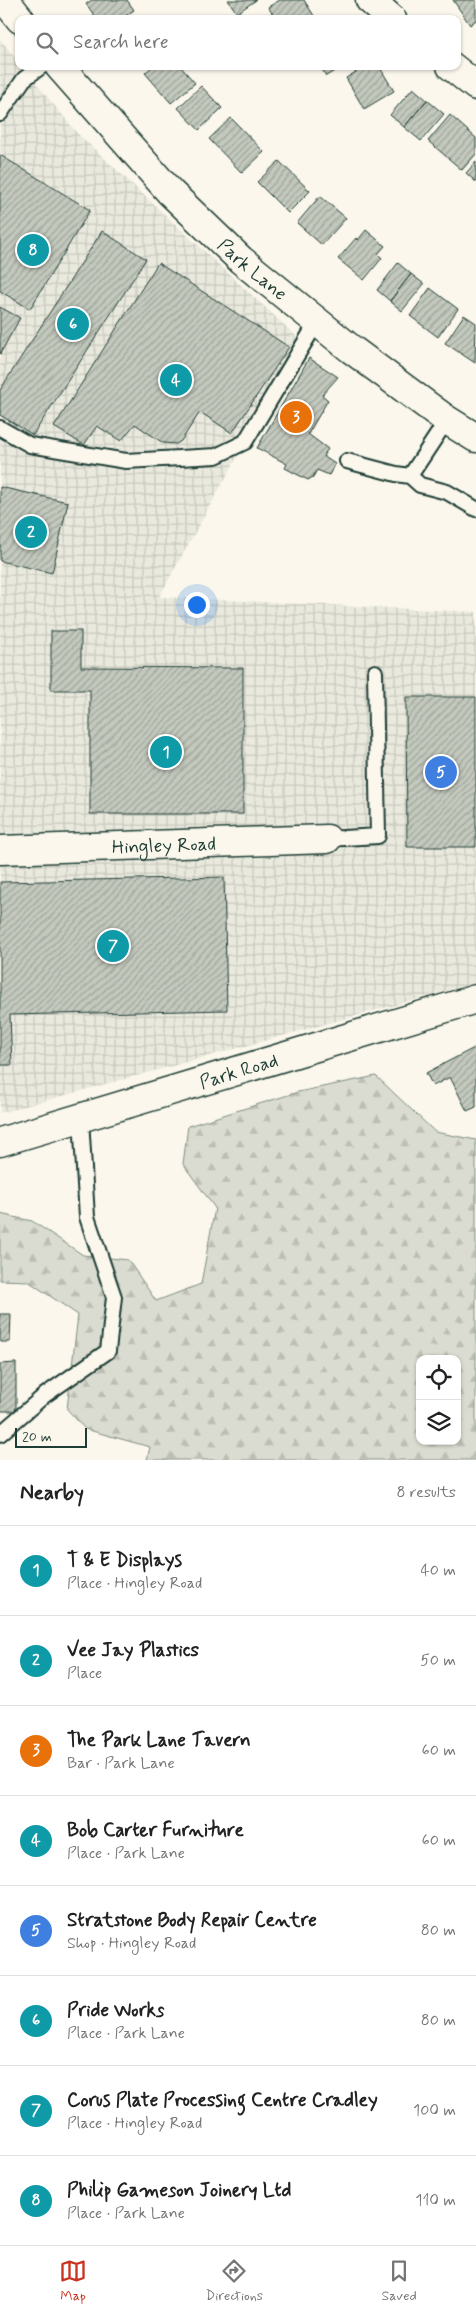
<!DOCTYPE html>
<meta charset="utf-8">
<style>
:root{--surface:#fff;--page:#f2f2f2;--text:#222;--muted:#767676;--line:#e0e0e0;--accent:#c8321e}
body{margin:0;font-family:Mynerve,sans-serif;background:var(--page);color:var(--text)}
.controls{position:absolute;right:15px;bottom:15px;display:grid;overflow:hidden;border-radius:10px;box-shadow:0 1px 4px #0004}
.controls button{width:45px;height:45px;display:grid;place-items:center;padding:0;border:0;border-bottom:1px solid var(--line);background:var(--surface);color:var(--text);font:25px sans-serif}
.scale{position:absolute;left:15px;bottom:12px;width:72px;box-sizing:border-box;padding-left:5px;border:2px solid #1f3d34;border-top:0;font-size:14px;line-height:18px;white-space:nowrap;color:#1f3d34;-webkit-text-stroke:4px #fbf7ec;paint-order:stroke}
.you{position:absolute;left:196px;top:604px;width:18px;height:18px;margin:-12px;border:4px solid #fff;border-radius:50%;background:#1a73e8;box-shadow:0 0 0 8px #1a73e833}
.badge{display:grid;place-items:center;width:32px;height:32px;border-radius:50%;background:var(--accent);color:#fff;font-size:16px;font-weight:700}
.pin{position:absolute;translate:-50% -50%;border:2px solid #fff;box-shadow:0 1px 5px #0006}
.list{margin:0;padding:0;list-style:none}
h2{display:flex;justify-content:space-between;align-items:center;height:65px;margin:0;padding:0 20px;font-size:21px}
h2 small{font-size:16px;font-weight:400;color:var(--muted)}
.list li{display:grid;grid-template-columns:32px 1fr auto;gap:15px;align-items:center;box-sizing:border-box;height:90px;padding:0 20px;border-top:1px solid var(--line)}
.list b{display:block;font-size:19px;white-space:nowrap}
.list p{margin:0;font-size:16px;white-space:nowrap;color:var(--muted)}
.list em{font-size:16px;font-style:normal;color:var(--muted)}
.icon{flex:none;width:28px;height:28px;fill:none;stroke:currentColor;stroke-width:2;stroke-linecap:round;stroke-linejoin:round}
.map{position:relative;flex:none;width:476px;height:1460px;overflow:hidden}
.search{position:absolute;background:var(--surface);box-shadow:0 1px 4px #0004;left:15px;right:15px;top:15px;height:55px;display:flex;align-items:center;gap:12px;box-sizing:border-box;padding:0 18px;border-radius:10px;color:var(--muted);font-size:19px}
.sheet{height:785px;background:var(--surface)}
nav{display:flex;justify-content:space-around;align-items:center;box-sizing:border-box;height:70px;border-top:1px solid var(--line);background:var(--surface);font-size:14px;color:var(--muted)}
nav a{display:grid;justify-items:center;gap:2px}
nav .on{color:var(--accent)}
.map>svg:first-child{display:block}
.industrial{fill:url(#industrial-grid)}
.forest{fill:url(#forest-firs);stroke:#7d8c82;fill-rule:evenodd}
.building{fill:url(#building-hatch);stroke:#1f3d34}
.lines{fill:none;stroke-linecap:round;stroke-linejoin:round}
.service-casing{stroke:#1f3d34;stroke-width:18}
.minor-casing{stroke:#1f3d34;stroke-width:31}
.secondary-casing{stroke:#1f3d34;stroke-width:31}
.trunk-casing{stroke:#1f3d34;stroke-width:31}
.service{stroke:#fbf7ec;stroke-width:14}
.minor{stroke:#fbf7ec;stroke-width:28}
.secondary{stroke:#fbf7ec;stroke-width:28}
.trunk{stroke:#fbf7ec;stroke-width:28}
.labels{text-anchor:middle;stroke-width:5;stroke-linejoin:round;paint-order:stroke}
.street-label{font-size:19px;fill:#1f3d34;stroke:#fbf7ec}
</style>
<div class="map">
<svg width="476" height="1460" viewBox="0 0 476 1460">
<defs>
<pattern id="industrial-grid" width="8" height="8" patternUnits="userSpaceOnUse" patternTransform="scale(1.25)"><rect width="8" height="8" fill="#eae9de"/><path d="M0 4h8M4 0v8" fill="none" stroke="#c8c9bf"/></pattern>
<pattern id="forest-firs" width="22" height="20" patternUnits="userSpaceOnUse" patternTransform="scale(1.25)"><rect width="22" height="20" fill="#dbdcd1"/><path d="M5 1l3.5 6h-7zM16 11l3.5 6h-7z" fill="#bcbeb4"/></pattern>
<pattern id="building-hatch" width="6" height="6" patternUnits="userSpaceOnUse" patternTransform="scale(1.25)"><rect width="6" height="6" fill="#c4c9be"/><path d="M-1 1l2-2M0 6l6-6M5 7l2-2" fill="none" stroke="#9fa49b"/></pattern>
</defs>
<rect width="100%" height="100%" fill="#fbf7ec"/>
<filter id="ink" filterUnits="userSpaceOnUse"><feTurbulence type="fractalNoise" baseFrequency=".02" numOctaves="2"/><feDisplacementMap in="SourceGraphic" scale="10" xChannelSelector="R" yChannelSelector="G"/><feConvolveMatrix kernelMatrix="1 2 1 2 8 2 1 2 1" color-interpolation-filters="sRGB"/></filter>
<g filter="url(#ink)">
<!-- industrial -->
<path class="industrial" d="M0 39 19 62V66H22L78 134 295 335 298 348 159 597 476 612V983L0 1113Z"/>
<!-- forest -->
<path class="forest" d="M376 1076 435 1132 476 1140V1460H147L150 1447 85 1429 67 1409 78 1315 28 1281 0 1280V1214L32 1221 83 1255 128 1260 156 1301 201 1284 215 1208 183 1164 188 1126 298 1092ZM420 1359H457V1441H420Z"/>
<!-- building -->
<path class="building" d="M92 0H127L134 10 121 19H97L86 4Z
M228 0H256L237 13Z
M280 0H304L316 19H276L268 7Z
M453 0H476V20L470 25Z
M153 66H180L195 83 171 103 145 73Z
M320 66H343L326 76Z
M366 66H379L394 91 364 109 346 78Z
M201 86 222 108 199 130 178 108Z
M413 88 427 100 404 127 390 115Z
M427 100 444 114 421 141 404 127Z
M450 115 476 138V154L462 170 428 141Z
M231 118 264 152 242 173 209 139Z
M0 155 90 210 30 309 0 291Z
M279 161 310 191 288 213 257 182Z
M476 162V182L466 173Z
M320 196 346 218 322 245 297 223Z
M366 230 385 246 378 254 382 258 364 280 338 259 356 238 358 240Z
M102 231 146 259 33 435 0 415V390Z
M158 263 289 347 232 433 200 412 181 441 176 444 163 443 135 424 121 441 97 426 84 445 54 427Z
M398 263 411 274 390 301 377 290Z
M411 274 424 284 402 311 390 301Z
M430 288 458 309 438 337 410 316Z
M0 307 20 318 0 354Z
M464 315 476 323 475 363 445 343Z
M309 358 338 377 322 395 328 400 308 434 328 449 323 456 335 464 329 475 317 470 313 477 308 480 285 468 287 464 257 448Z
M0 487 68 502 52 573 0 561Z
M51 631H81V667L243 668V814H90V690H51Z
M406 697H476V847H407Z
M224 877 227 1010 10 1015 12 1065H0V882Z
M476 1047V1107L467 1111 450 1077 433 1086 426 1073Z
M0 1314H11L10 1342H0Z
M16 1363V1411H0V1364Z"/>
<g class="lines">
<defs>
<path id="service" d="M0 114 24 79 42 66
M0 428 30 445 126 461 216 456 245 442 317 322
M347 461 396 474 410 476 420 485 447 492 476 509
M410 476 447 420
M327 839 378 836 375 672
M0 1434 45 1395 108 1351 114 1297 87 1217 81 1119"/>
<g id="minor">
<path d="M370 0 392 19"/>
<path d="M451 66 476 86"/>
<path id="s1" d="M0 850 327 839"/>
</g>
<g id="secondary">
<path d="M5 0 20 19"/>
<path id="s2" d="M59 66 170 192 241 260 351 349 447 420 476 438"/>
</g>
<g id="trunk">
<path id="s3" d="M0 1142 476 999"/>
</g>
</defs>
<!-- service casing -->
<use href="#service" class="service-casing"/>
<!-- minor casing -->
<use href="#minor" class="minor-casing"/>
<!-- secondary casing -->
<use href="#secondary" class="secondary-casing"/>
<!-- trunk casing -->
<use href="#trunk" class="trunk-casing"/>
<!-- service -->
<use href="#service" class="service"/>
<!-- minor -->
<use href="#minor" class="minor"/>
<!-- secondary -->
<use href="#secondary" class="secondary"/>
<!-- trunk -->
<use href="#trunk" class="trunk"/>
</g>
</g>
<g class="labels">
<!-- street labels -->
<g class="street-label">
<text dy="7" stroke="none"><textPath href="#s2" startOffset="281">Park Lane</textPath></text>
<text dy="7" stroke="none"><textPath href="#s1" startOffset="164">Hingley Road</textPath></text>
<text dy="7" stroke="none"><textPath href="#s3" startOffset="249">Park Road</textPath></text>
</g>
</g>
</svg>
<div class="controls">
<button><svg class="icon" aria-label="locate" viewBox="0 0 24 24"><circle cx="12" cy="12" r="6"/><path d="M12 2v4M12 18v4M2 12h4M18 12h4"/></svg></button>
<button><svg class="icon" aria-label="layers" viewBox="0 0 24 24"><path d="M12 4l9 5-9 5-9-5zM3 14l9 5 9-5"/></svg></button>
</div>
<div class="scale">20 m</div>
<div class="you"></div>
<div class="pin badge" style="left:166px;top:752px;background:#0f9aa8">1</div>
<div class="pin badge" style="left:31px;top:532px;background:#0f9aa8">2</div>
<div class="pin badge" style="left:296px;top:417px;background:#e8710a">3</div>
<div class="pin badge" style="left:176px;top:380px;background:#0f9aa8">4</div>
<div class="pin badge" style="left:441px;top:772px;background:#3f7fe0">5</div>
<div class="pin badge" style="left:73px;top:324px;background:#0f9aa8">6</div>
<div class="pin badge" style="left:113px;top:946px;background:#0f9aa8">7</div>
<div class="pin badge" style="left:33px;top:250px;background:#0f9aa8">8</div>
<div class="search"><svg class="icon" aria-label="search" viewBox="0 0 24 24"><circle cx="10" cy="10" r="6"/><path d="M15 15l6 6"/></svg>Search here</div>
</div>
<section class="sheet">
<h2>Nearby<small>8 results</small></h2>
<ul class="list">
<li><span class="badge" style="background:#0f9aa8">1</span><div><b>T &amp; E Displays</b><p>Place · Hingley Road</p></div><em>40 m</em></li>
<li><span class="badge" style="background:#0f9aa8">2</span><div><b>Vee Jay Plastics</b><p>Place</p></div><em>50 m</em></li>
<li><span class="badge" style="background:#e8710a">3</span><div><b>The Park Lane Tavern</b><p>Bar · Park Lane</p></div><em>60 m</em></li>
<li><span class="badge" style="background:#0f9aa8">4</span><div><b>Bob Carter Furniture</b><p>Place · Park Lane</p></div><em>60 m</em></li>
<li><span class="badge" style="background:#3f7fe0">5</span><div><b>Stratstone Body Repair Centre</b><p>Shop · Hingley Road</p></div><em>80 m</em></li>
<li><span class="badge" style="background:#0f9aa8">6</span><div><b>Pride Works</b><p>Place · Park Lane</p></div><em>80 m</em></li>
<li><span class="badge" style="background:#0f9aa8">7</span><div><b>Corus Plate Processing Centre Cradley</b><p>Place · Hingley Road</p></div><em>100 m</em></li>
<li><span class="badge" style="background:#0f9aa8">8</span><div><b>Philip Gameson Joinery Ltd</b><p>Place · Park Lane</p></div><em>110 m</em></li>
</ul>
</section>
<nav>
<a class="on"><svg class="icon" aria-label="map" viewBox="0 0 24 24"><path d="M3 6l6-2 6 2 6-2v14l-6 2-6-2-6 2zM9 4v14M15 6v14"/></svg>Map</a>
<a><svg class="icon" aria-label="directions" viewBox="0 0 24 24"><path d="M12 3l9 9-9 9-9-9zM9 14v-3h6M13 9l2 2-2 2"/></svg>Directions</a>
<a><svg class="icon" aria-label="saved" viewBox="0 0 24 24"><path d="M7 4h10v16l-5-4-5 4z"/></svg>Saved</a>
</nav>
